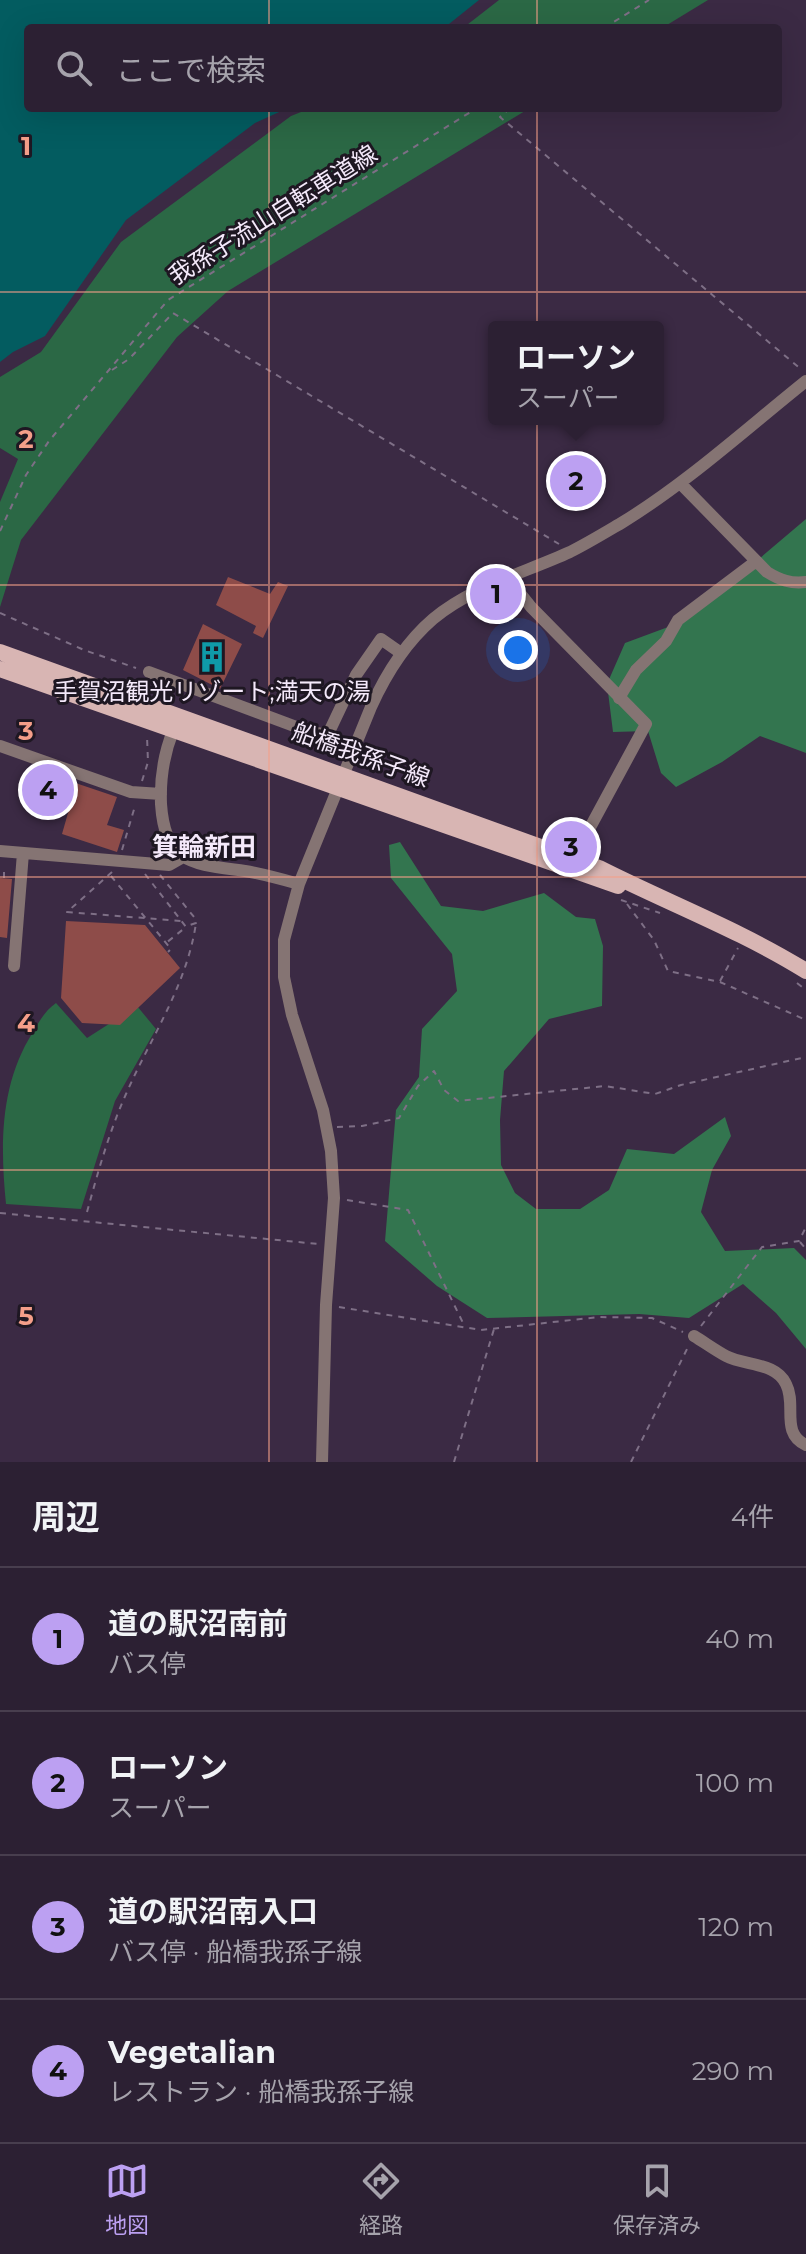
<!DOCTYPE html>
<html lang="ja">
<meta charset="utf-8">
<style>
:root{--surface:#2c2033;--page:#382d3f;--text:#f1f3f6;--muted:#a6a3ac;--line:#483e4e;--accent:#bca0f2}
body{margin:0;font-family:Montserrat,"Noto Sans JP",sans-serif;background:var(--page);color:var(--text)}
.you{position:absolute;left:518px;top:650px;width:28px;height:28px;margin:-20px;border:6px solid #fff;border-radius:50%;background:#1a73e8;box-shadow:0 0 0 12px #1a73e833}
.badge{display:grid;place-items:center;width:52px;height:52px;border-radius:50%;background:var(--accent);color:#111;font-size:26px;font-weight:700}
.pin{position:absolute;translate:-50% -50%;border:4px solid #fff;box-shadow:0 2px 8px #0006}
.popup{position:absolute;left:488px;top:321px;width:176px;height:104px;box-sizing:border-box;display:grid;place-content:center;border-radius:8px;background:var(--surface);filter:drop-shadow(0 2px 6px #0005);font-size:26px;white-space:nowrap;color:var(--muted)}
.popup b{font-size:30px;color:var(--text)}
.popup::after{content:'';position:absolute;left:50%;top:100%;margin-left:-16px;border:16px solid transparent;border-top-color:var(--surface)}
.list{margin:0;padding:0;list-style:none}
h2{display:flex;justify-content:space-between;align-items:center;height:104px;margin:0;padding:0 32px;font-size:34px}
h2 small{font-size:26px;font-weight:400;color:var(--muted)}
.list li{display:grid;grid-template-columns:52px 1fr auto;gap:24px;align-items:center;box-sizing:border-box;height:144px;padding:0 32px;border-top:2px solid var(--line)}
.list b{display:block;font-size:30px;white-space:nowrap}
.list p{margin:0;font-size:26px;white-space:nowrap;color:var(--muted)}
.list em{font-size:26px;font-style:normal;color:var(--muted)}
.icon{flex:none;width:44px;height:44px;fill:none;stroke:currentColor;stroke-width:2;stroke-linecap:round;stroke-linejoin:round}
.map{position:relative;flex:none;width:806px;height:1462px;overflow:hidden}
.search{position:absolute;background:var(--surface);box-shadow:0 8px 32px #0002;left:24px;right:24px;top:24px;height:88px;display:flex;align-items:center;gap:20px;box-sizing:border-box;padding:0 28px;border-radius:8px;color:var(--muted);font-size:30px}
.sheet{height:680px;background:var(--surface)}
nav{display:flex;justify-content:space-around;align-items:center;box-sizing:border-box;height:112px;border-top:2px solid var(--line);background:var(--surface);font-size:22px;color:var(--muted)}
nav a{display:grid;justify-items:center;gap:4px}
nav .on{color:var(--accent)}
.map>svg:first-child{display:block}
.green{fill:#2b6845}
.forest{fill:#33754f}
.water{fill:#035c60}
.building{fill:#8e4c49}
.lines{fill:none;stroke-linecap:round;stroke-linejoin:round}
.path{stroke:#7e6f86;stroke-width:2;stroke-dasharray:6 6;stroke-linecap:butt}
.minor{stroke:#857473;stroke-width:12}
.major{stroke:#d8b5b3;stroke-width:16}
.grid{fill:none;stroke:#f49e89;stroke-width:2;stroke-opacity:0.55}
.labels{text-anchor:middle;stroke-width:6;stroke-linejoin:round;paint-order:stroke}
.street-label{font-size:24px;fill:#f4e9fa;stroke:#1e1722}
.poi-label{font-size:24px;fill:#f4e9fa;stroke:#1e1722}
.neighbourhood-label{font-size:26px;font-weight:bold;fill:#f4e9fa;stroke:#1e1722}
.grid-label{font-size:26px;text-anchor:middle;font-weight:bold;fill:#f49e89;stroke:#1e1722;stroke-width:6;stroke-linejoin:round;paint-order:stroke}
</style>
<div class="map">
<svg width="806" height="1462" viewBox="0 0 806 1462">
<rect width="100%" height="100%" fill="#3b2a44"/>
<!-- green -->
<path class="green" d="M499 0H708L662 28H463Z
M311 108H530L228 291 177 337 21 540 0 607V502L18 459 0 448V377L41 352 121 242 291 116Z
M56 1003 87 1038 137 1006 156 1029 115 1101 81 1209 6 1204C0 1144 0 1084 33 1032 40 1020 45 1011 56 1003Z"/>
<!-- forest -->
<path class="forest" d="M806 519V753L760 736 722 762 676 787 661 773 648 731 613 732 607 684 625 643 687 620Z
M400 842 441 906 483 911 544 893 576 917 595 919 603 946 602 1006 549 1019 504 1071 500 1120 501 1165 515 1193 536 1209H580L609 1190 627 1149 674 1154 725 1117 731 1136 712 1170 701 1212 725 1251 794 1248 806 1260V1349L776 1313 743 1284 689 1318 639 1314 487 1318 437 1286 385 1241 396 1110 419 1077 422 1029 457 991 452 954 391 878 389 845Z"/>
<!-- water -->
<path class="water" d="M0 0H479L444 28H28V108H288L255 123 126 220 45 336 13 352 0 362Z"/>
<!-- building -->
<path class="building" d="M576 462 592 471 576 499 560 490Z
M228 577 270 594 278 582 288 586 263 638 253 633 256 626 216 605Z
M203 624 242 644 220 689 183 670Z
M40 771 117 797 107 825 124 830 117 852 62 834 70 806 30 793Z
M0 878 12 879 7 938 0 937Z
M66 921 145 925 180 968 120 1025 82 1023 61 998Z"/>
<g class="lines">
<!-- path -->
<path class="path" d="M604 28 649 0
M510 108 500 117 802 370
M112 370 129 359 173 313 559 544
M0 531 26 475 49 441 168 300 477 108
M0 613 84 650 136 668
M142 781 148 762 147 736
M122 850 135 806
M112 872 67 912 182 921
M145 874 186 927 166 943
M160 875 194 917 196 923 187 926
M111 876 171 949 168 952
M4 878V871L8 872
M621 900 660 913
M627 904 654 940 668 971 720 982 806 1020
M720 981 738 948
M797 983 806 990
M337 1127 362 1126 399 1118 418 1086 434 1071 444 1090 458 1101 605 1086 655 1094 681 1085 806 1057
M347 1200 408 1210 464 1325
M87 1212C98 1172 109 1132 126 1094 151 1037 187 985 196 923
M0 1213 318 1244
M800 1242 806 1249
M339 1307 481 1330 599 1317 652 1318 683 1332
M701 1326 762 1247 799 1241 806 1227
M454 1462 494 1329
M631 1462 689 1345"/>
<!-- minor -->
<path class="minor" d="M680 483 767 572C780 580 791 584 806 582
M507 577 531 607 646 724 573 859
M149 672 310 732 323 734 330 730 356 675 381 639 401 653
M619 698 636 670 666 641 678 620 755 562
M173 731C163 756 160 778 161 804 165 865 194 864 245 871 263 874 281 879 299 884
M0 746 131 792 161 794
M0 851 169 865 183 857
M14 966 23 853
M694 1336C704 1342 715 1350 726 1356 745 1366 776 1362 786 1384 797 1405 780 1433 806 1445
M322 1462 326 1305 334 1198 331 1151 323 1110 292 1015 284 977V940L299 884 371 707C386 674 405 643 433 619 473 586 524 573 570 552 588 543 606 532 623 522 688 482 746 429 806 381"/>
<!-- major -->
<path class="major" d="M0 652 599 868C668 903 740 930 806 971
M0 669 618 886"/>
</g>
<!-- grid -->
<path class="grid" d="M269 0V28M537 0V28M269 108V1462M537 108V1462M0 292H806M0 585H806M0 877H806M0 1170H806"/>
<!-- icons -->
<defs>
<symbol id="building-bare" viewBox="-9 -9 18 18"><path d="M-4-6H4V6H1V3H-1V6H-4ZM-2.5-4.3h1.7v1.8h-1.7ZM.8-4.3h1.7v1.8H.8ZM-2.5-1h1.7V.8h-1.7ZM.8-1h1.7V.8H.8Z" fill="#0f9aa8" stroke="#1e1722" stroke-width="2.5" paint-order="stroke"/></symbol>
</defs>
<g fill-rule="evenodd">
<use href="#building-bare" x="190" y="635" width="44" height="44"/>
</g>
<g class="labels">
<!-- street labels -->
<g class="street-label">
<text transform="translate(273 215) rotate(-32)" y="8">我孫子流山自転車道線</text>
<text transform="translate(361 755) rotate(20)" y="8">船橋我孫子線</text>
</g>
<!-- poi labels -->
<g class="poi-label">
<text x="212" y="700">手賀沼観光リゾート;満天の湯</text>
</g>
<!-- neighbourhood labels -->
<g class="neighbourhood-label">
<text x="204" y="856">箕輪新田</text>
</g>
</g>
<g class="grid-label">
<text x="26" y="155">1</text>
<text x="26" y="448">2</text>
<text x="26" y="740">3</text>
<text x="26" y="1032">4</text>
<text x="26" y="1325">5</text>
</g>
</svg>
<div class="you"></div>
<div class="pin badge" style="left:496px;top:594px">1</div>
<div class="pin badge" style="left:576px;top:481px">2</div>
<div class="popup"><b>ローソン</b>スーパー</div>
<div class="pin badge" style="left:571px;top:847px">3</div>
<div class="pin badge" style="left:48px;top:790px">4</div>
<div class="search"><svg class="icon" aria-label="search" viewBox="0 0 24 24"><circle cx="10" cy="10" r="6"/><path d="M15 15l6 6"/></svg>ここで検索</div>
</div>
<section class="sheet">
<h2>周辺<small>4件</small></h2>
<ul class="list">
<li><span class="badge">1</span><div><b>道の駅沼南前</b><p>バス停</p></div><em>40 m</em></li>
<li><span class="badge">2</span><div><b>ローソン</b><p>スーパー</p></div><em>100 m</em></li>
<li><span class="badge">3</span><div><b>道の駅沼南入口</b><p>バス停 · 船橋我孫子線</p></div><em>120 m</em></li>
<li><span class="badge">4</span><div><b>Vegetalian</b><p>レストラン · 船橋我孫子線</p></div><em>290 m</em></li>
</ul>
</section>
<nav>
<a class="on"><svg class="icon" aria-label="map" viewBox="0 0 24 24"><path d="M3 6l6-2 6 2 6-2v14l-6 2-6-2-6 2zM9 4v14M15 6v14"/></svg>地図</a>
<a><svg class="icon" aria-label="directions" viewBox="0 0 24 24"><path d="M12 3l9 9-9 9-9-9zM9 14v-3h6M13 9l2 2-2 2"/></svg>経路</a>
<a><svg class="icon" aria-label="saved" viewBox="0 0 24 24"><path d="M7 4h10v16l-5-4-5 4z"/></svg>保存済み</a>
</nav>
